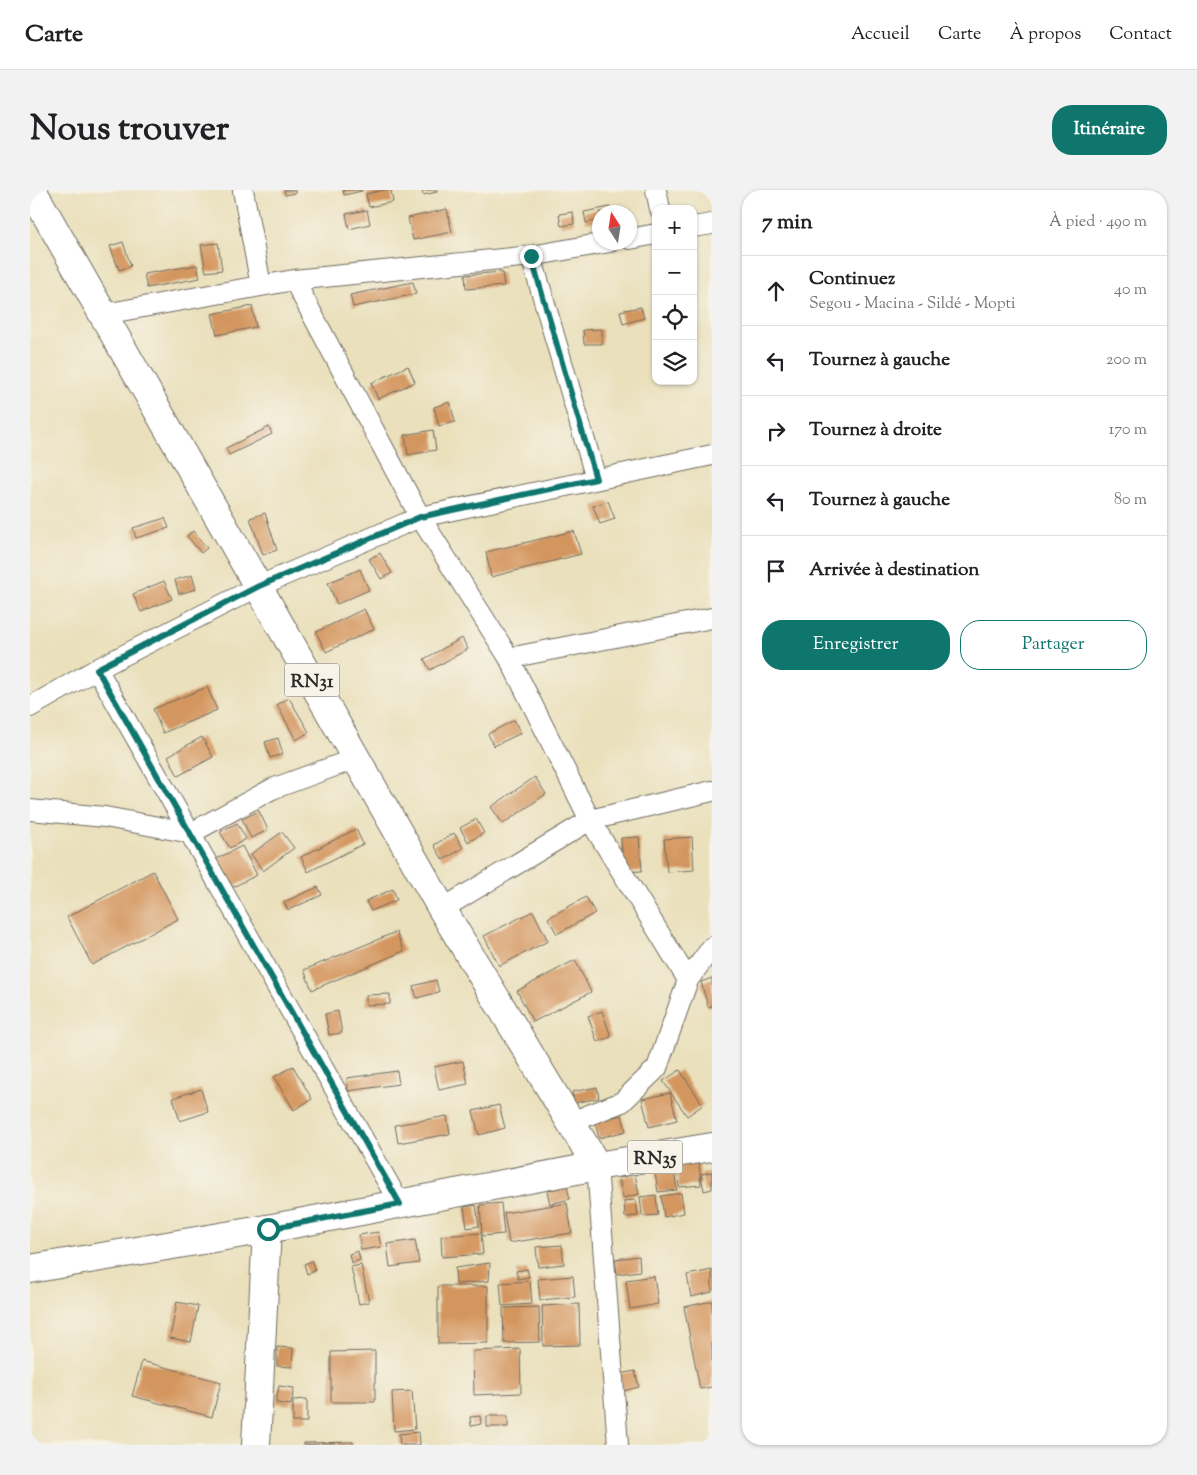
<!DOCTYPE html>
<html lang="fr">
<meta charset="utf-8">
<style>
:root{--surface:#fff;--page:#f2f2f2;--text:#202124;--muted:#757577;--line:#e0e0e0;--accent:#0f766e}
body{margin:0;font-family:"Sorts Mill Goudy",serif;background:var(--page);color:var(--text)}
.controls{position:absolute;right:15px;top:15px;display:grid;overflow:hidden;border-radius:10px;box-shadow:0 1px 4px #0004}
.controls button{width:45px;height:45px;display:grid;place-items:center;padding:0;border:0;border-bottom:1px solid var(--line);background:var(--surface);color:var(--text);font:25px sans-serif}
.compass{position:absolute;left:562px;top:15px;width:45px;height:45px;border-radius:50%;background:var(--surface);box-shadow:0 1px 4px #0004;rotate:348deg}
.stop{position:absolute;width:15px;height:15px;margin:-11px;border:4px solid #0f766e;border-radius:50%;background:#fff}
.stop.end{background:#0f766e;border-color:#fff;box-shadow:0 1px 5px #0008}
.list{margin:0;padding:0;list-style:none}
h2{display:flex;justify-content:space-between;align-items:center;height:65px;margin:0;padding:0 20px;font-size:21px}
h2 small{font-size:16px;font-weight:400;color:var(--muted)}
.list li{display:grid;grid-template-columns:32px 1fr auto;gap:15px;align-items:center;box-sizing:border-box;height:70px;padding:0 20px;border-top:1px solid var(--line)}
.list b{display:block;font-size:19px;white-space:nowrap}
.list p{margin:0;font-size:16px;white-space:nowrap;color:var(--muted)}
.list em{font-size:16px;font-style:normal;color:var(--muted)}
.actions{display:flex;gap:10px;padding:15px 20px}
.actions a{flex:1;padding:11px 0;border:1px solid var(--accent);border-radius:20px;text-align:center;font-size:18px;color:var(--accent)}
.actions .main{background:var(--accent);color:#fff}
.icon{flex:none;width:28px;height:28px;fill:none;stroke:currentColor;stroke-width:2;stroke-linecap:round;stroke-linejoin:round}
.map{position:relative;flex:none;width:682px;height:1255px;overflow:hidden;border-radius:20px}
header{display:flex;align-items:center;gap:30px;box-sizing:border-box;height:70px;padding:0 25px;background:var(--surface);border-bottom:1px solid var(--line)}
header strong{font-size:24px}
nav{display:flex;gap:28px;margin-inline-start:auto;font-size:18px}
.intro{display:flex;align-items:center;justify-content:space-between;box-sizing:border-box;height:120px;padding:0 30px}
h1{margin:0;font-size:35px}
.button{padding:12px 22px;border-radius:20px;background:var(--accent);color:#fff;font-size:18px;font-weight:700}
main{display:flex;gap:30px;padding:0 30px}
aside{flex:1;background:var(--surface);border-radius:20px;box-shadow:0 1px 4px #0004}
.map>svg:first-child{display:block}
.building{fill:#d4965e}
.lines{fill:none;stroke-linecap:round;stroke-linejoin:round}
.minor-casing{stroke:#6e6a5e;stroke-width:22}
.secondary-casing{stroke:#6e6a5e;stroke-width:30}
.primary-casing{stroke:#6e6a5e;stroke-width:30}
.minor{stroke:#fff;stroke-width:20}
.secondary{stroke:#fff;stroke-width:28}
.primary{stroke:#fff;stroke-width:28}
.route{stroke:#0f766e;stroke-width:6}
.labels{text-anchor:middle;stroke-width:4;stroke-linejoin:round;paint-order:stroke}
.shield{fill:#f7f3e8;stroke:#686764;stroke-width:1}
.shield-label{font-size:19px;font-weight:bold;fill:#2b2b2b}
</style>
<header>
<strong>Carte</strong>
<nav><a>Accueil</a><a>Carte</a><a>À propos</a><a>Contact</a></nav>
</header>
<div class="intro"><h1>Nous trouver</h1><a class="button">Itinéraire</a></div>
<main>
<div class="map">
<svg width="682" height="1255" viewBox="0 0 682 1255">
<rect width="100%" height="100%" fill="#f7f3e8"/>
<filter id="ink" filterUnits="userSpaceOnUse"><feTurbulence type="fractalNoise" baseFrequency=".02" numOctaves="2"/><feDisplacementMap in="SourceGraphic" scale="10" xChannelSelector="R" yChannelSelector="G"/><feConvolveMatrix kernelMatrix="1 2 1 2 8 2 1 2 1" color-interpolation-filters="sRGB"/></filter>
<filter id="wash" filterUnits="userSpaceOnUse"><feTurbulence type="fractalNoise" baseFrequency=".0096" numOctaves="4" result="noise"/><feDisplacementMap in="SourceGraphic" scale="20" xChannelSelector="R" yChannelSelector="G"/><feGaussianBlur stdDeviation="1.12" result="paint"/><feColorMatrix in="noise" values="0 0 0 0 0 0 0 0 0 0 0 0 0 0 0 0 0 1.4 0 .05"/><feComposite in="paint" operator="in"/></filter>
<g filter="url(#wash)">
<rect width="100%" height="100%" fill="#eae0bc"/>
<g id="blocks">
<!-- building -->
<path class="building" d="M254 0H265V3L255 5Z
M313 0H332V1L314 5Z
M354 0H361L363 12 339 17 336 4Z
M392 0H407V2L393 5Z
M580 17 581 22H570V30L556 33 554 22Z
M417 19 422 42 383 50 378 28Z
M337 20 340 34 319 39 316 24Z
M543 22 544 34 531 36 529 24Z
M93 52 101 76 89 80 80 56Z
M188 53 192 80 176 82 171 55Z
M167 75 170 88 117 98 114 84Z
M472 82 474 96 436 99 435 85Z
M383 92 386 104 323 117 320 105Z
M222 116 226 137 187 145 182 124Z
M611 117 614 128 593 134 590 121Z
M572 139V154H554L553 140Z
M378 176 385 192 348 209 341 193Z
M420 212 425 232 409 236 404 217Z
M239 237 242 244 199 265 196 258Z
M403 240 406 260 378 265 375 245Z
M578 311 585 329 570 334 563 316Z
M235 323 247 360 233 365 220 328Z
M135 328 139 338 106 348 103 338Z
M163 341 177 358 171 363 157 346Z
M544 341 551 364 461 387 456 362Z
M350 363 362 383 351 389 339 369Z
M330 379 339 400 307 414 298 393Z
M162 385 166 399 149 404 145 390Z
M134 391 142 409 111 422 103 404Z
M334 419 344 439 296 462 286 442Z
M432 448 438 459 400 480 394 469Z
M177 497 187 520 133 543 123 519Z
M259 508 279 542 266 550 247 515Z
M484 530 491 543 464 556 458 544Z
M172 547 183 567 148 586 138 566Z
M248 548 253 564 240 568 235 552Z
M505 587 516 604 473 634 461 617Z
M229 621 238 640 221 648 212 629Z
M446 629 454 643 438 652 430 638Z
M207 633 216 649 200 658 190 642Z
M326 639 333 654 278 682 271 667Z
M252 642 264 658 233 681 221 664Z
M424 643 433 658 413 670 404 655Z
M609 647 612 681 593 682 591 648Z
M662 647 664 680 637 682 634 649Z
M212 656 227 685 201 698 186 669Z
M123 681 148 729 62 775 37 727Z
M288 697 292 705 258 720 254 712Z
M363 699 367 710 341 721 336 711Z
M556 707 565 723 527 744 518 728Z
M503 721 518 751 469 776 454 746Z
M366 742 374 761 282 800 274 780Z
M545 770 561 802 503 832 487 801Z
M682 788V816L678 817 671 792Z
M406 790 409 802 387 808 383 796Z
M360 804V814L336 815V805Z
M308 821 312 843 299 845 295 824Z
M572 821 581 847 567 852 558 826Z
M433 871 438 894 409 900 404 877Z
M263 876 282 909 264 920 244 887Z
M650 880 673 915 657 926 633 891Z
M367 881 369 894 318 901 317 888Z
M567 897 569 908 544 913 542 902Z
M171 899 178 922 150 931 143 908Z
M640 903 647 930 619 937 612 909Z
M469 915 475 938 449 945 443 921Z
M592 925 596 941 569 948 565 932Z
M417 926 420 944 368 953 365 935Z
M669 973 671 995 649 997 647 975Z
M643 974 647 1000 628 1002 624 976Z
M682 982V999L674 1001 671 984Z
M605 984 609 1004 593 1008 589 988Z
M537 996 540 1009 520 1014 517 1001Z
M651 1003 654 1023 634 1027 631 1006Z
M626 1005 628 1025 612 1026 610 1007Z
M606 1010 608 1026 595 1027 594 1011Z
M471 1013 474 1044 452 1046 450 1015Z
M537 1013 542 1043 479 1053 474 1023Z
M446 1015 449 1036 437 1038 434 1017Z
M348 1042 351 1057 331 1060 329 1045Z
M451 1043 453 1064 412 1067 411 1046Z
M385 1050 389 1073 360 1077 357 1054Z
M532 1055 534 1074 508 1077 506 1057Z
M328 1061 330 1070 321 1073 319 1064Z
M609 1066 610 1081 587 1084 585 1069Z
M282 1071 285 1081 277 1084 274 1074Z
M460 1073 459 1091 426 1094 425 1078Z
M331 1075 339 1112 329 1114 321 1077Z
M497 1079 499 1087 488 1089 486 1081Z
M682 1080V1102L661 1107 657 1085Z
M543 1086 545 1107 510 1110 508 1089Z
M624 1086 628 1114 600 1119 596 1090Z
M500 1091 502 1114 472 1116 470 1093Z
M408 1096H458V1153L408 1154Z
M682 1111V1197L670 1199 654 1117Z
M147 1112 168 1116 161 1152 140 1148Z
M549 1114 550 1155 513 1156 512 1116Z
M509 1117 510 1152 474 1153 473 1118Z
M247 1157 263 1158 262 1177 247 1176Z
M490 1159 491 1203 444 1205 443 1161Z
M345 1161V1212H301V1162Z
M112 1171 191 1192 182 1227 102 1206Z
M605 1181 609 1197 593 1201 589 1184Z
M249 1196 264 1198 261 1215 246 1213Z
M382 1201 385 1239 364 1241 362 1202Z
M277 1209V1232H263V1210Z
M450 1226 451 1234 441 1236 440 1227Z
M457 1226H478V1237H457Z
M389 1242 390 1255H370L369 1244Z
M323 1252V1255H274V1253Z"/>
</g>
</g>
<g filter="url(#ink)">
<use href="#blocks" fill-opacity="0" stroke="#6e6a5e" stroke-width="1"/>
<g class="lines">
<defs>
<path id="minor" d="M213 0 231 96
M626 0 630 19
M663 37 682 34
M600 49 626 44
M501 66 566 289
M264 90 390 327 479 468 560 630 658 790
M74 124 264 90 501 66 580 52
M479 468 682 428
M67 479 370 1014
M0 517 67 479 229 396 390 327 682 265
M0 620 75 627 161 643 242 599 327 568
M412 719 560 630 682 601
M541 932 592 912 627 878 658 790 682 757
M567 976 588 1255"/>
<path id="secondary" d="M226 1255 237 1039"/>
<path id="primary" d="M2 0 412 719 567 976
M0 1079 237 1039 567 976 682 957"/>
</defs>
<!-- minor casing -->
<use href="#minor" class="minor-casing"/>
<!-- secondary casing -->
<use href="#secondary" class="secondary-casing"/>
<!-- primary casing -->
<use href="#primary" class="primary-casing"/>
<!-- minor -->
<use href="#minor" class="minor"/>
<!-- secondary -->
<use href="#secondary" class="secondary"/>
<!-- primary -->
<use href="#primary" class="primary"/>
</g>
</g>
<g class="lines" filter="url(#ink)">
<!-- route -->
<path class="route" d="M238 1039 370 1014 67 479 229 396 390 327 566 289 501 66"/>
</g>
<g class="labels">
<!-- shield labels -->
<g class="shield">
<rect x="254.5" y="473.5" width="55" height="33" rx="4"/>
<rect x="597.5" y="950.5" width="55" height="33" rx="4"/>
</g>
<g class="shield-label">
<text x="282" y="497">RN31</text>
<text x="625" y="974">RN35</text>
</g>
</g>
</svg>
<div class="controls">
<button>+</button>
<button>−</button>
<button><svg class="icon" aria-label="locate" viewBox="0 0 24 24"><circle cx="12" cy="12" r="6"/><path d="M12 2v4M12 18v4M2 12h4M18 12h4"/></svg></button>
<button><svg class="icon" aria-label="layers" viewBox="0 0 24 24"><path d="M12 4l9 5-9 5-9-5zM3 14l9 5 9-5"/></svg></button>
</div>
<svg class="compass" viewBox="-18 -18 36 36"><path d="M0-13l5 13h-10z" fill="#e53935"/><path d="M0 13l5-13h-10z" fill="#757577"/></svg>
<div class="stop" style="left:238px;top:1039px"></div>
<div class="stop end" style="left:501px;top:66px"></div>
</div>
<aside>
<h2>7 min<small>À pied · 490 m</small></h2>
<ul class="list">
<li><svg class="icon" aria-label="ahead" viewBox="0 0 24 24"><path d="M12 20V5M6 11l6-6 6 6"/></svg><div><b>Continuez</b><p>Segou - Macina - Sildé - Mopti</p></div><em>40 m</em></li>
<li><svg class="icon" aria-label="left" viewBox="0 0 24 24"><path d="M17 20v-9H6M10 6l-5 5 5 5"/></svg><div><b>Tournez à gauche</b></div><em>200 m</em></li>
<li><svg class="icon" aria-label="right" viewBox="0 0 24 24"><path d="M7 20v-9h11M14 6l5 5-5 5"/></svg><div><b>Tournez à droite</b></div><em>170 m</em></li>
<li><svg class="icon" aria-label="left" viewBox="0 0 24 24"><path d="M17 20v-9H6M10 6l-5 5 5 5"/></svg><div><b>Tournez à gauche</b></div><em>80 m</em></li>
<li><svg class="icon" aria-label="arrive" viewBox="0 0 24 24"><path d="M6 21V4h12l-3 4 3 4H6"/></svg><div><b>Arrivée à destination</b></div></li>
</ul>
<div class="actions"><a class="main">Enregistrer</a><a>Partager</a></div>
</aside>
</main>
